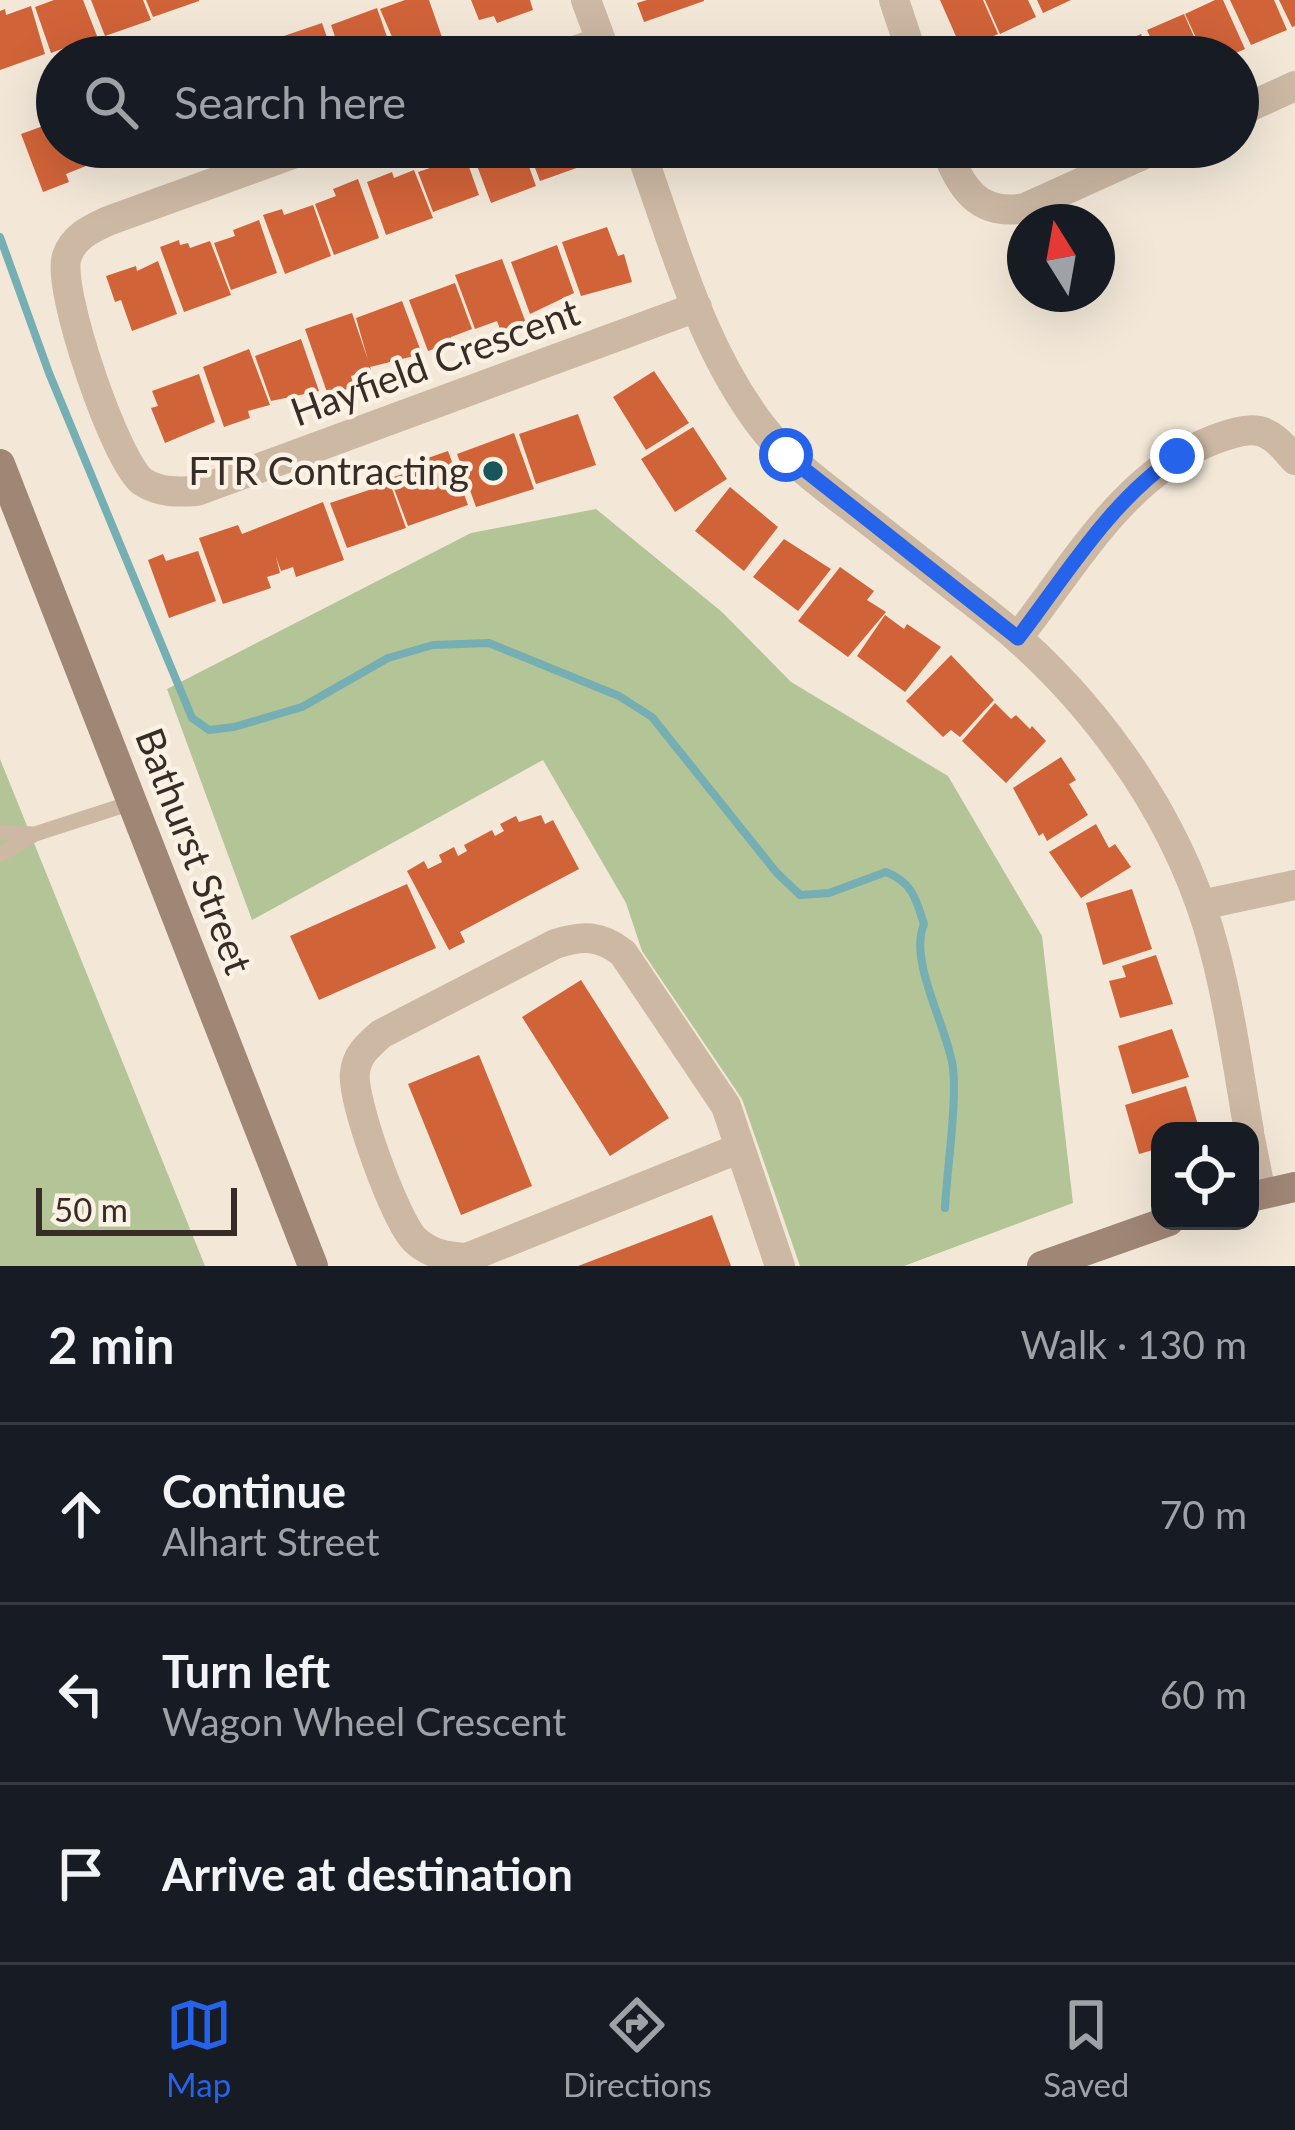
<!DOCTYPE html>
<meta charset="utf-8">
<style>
:root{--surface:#171b24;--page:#242831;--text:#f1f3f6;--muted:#9ea1a6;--line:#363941;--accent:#2563eb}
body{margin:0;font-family:Lato,sans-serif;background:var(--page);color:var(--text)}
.controls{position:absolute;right:36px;bottom:36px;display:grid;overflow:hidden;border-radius:24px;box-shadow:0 12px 48px #0002}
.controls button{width:108px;height:108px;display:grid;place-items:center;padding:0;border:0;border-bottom:3px solid var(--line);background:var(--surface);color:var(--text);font:60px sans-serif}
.compass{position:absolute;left:1007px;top:204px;width:108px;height:108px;border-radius:50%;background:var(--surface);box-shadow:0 12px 48px #0002;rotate:349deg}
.scale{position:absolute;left:36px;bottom:30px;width:201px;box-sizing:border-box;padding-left:12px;border:6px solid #372c26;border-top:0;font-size:33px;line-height:42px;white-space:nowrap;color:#372c26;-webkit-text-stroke:9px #fbf2e5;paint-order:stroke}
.stop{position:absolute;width:36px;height:36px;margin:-27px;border:9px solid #2563eb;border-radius:50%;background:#fff}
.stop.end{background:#2563eb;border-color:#fff;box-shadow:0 3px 12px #0008}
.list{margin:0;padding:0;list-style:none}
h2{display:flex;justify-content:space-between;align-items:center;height:156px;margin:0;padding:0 48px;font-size:51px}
h2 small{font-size:39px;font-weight:400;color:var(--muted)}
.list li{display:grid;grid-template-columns:78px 1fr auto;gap:36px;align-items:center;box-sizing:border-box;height:180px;padding:0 48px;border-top:3px solid var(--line)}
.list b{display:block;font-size:45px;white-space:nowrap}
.list p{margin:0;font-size:39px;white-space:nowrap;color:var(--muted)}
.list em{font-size:39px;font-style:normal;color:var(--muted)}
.icon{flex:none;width:66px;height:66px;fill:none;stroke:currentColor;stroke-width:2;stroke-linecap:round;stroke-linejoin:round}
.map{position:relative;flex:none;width:1295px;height:1266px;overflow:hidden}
.search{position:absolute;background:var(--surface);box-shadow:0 12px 48px #0002;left:36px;right:36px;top:36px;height:132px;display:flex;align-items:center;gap:30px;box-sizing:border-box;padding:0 42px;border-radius:66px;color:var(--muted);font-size:45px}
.sheet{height:696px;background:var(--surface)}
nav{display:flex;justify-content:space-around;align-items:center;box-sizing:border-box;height:168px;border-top:3px solid var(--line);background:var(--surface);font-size:33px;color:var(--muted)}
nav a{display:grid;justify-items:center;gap:6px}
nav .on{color:var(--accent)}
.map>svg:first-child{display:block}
.green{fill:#b3c497}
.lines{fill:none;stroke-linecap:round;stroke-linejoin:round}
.stream{stroke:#75aeb3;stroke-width:8}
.building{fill:#d16339}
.lane{stroke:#ccb8a3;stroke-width:15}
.street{stroke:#ccb8a3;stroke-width:30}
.secondary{stroke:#a08675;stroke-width:30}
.route{stroke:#2563eb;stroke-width:15}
.poi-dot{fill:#18555c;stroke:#fbf2e5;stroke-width:4.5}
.labels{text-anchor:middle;stroke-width:9;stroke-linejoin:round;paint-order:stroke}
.street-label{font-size:39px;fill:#372c26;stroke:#fbf2e5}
.poi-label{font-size:39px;fill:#372c26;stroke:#fbf2e5;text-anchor:end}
</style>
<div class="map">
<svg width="1295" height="1266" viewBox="0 0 1295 1266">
<rect width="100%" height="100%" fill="#f3e8d8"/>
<!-- green -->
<path class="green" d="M596 509 722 612 791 682 948 776 1042 936 1073 1203 904 1266H800L742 1099 642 951 626 903 543 760 252 920 167 689 471 533Z
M0 759 205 1266H0Z"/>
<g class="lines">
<!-- stream -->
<path class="stream" d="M0 237 49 373 192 718 209 730 234 727 302 707 388 658 433 645 489 643 619 696 652 717 777 873 800 895 829 893 886 872C912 882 916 899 924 924 908 962 948 1028 953 1068 957 1104 947 1169 945 1208"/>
</g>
<!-- building -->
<path class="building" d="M54 0H83L97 36 51 53 35 7Z
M91 0H143L151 20 105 36Z
M146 0H199V1L153 17Z
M405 0H429L444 43 420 52 418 46 399 53 380 9Z
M471 0H530L533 10 497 23 494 16 479 20Z
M647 0H704V1L644 22 637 3Z
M940 0H983L998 34 962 50Z
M985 0H1028L1036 17 1000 34Z
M1037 0H1071L1043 13Z
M1215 0H1223L1245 49 1227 57H1205L1185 14Z
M1230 0H1274L1287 30 1251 45Z
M1279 0H1295V26L1292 27Z
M31 6 45 54 0 70V11L5 9 6 15Z
M377 8 394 57H342L331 25Z
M1184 14 1203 57H1159L1147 30Z
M322 23 334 57H281L275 39Z
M1141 34 1151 57H1108L1105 50Z
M272 39 279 57H223V56Z
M57 121V147H78L86 166 66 174 69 182 43 192 21 134Z
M84 147H137V148L90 164Z
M458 147H462L479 195 433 212 418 172 439 165 436 154Z
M470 147H522L536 186 491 203Z
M527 147H579L585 165 540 181Z
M1003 147H1039L1010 161Z
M414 170 433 218 386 235 367 182 392 172 394 178Z
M358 179 379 238 334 255 315 204 336 196 333 189Z
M313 205 331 256 285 274 263 215 282 209 284 215Z
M259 220 277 273 231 290 214 243 235 236 233 230Z
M607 227 618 256 624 254 632 282 581 296 562 242Z
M179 240 180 245 188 243 190 248 210 241 231 295 184 312 160 247Z
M557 245 574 293 530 314 511 262Z
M502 259 526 323 501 332 497 321 475 329 455 275Z
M158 261 177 314 132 331 121 300 115 302 106 276 136 266 137 271Z
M455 283 472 329 451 337 452 343 428 351 409 300Z
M402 301 422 354 370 367 371 370 351 376 354 387 328 395 305 329 352 313 368 360 356 318Z
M301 339 319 391 271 401 255 356Z
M249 349 270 405 248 411 250 418 224 427 203 367Z
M654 371 689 423 646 450 613 397Z
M199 374 215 422 165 443 151 408 158 406 152 391Z
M578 414 596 465 536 484 519 434Z
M693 427 727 479 675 512 641 459Z
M514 433 534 489 476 507 457 454Z
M448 451 468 505 408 526 390 478 425 467 422 460Z
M390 483 406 528 347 548 330 503Z
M730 487 778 527 744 571 695 531Z
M323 502 344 560 296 577 293 567 281 571 276 557 280 573 267 577 271 588 223 604 199 538 238 525 242 534Z
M784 539 831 569 798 611 753 577Z
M198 551 216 601 169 618 148 560 163 554 166 561Z
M840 567 874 591 867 600 886 612 848 657 798 621Z
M885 615 904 629 907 624 941 647 905 692 857 656Z
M951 655 994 700 960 737 951 730 943 737 906 701Z
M995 703 1011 719 1016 715 1030 729 1032 726 1046 741 1006 783 962 741Z
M1061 757 1076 780 1069 784 1088 815 1047 841 1043 833 1039 836 1013 788Z
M541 815 545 824 553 820 579 869 460 932 465 942 449 950 407 871 424 861 428 869 442 862 439 855 454 847 458 856 467 851 464 845 492 830 495 836 504 831 500 824 516 816 519 822Z
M1096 824 1109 848 1115 844 1131 867 1081 898 1049 852Z
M407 884 436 948 319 1000 290 936Z
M1132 889 1152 949 1103 965 1086 903Z
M1156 955 1173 1004 1120 1018 1109 981 1126 977 1122 966Z
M581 980 669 1118 610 1156 522 1017Z
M1172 1029 1189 1077 1132 1094 1118 1046Z
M479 1055 532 1186 461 1215 408 1084Z
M1186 1086 1200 1131H1160V1148L1139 1154 1125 1105Z
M712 1215 731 1266H578Z"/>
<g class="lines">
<!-- lane -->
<path class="lane" d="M0 832 32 834
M0 855 35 834 134 802"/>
<!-- street -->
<path class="street" d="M586 0 607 57
M894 0 913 57
M559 57 601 41
M1238 112 1295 86
M312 147 108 221C91 229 74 236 67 256 55 286 117 466 143 482 160 493 178 492 197 491L697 307
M639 147C674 242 700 347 763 428 791 464 829 490 865 518 905 549 946 581 986 612 1086 690 1171 805 1208 927 1228 993 1237 1063 1249 1131
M945 147C960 187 978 217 1025 208L1160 147
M1018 637C1075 565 1124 474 1213 440 1226 435 1245 428 1259 431 1274 434 1285 449 1295 460
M1201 905 1295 885
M1250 1138 1261 1193
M740 1148 467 1258C447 1257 430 1254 415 1240 395 1221 351 1098 355 1072 357 1054 369 1045 381 1034L555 944C583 935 600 935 623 953L726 1106 780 1266"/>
<!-- secondary -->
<path class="secondary" d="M0 464 313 1266
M1250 1197 1295 1187
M1042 1266 1169 1221"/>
</g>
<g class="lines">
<!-- route -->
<path class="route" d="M786 455 1018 638C1066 575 1111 500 1177 456"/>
</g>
<!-- markers -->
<circle class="poi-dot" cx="493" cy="471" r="12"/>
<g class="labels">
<!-- street labels -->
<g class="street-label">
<text transform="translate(435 362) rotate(-20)" y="14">Hayfield Crescent</text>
<text transform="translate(194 851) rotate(69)" y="14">Bathurst Street</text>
</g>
<!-- poi labels -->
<g class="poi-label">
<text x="469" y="485">FTR Contracting</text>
</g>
</g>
</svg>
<div class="controls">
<button><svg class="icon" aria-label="locate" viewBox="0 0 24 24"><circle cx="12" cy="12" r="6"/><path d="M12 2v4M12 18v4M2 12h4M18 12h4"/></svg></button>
</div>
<svg class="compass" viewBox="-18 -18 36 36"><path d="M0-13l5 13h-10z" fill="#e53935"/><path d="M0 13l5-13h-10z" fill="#9ea1a6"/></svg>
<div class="scale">50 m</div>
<div class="stop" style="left:786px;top:455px"></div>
<div class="stop end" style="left:1177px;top:456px"></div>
<div class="search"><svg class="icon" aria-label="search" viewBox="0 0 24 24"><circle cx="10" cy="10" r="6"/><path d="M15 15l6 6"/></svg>Search here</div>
</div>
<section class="sheet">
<h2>2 min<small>Walk · 130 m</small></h2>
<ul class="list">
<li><svg class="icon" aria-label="ahead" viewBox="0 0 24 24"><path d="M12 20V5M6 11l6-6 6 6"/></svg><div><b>Continue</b><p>Alhart Street</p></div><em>70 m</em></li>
<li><svg class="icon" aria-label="left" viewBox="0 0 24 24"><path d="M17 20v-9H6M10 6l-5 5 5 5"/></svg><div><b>Turn left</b><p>Wagon Wheel Crescent</p></div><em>60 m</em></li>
<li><svg class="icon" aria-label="arrive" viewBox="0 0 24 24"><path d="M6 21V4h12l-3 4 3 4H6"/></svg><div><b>Arrive at destination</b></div></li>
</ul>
</section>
<nav>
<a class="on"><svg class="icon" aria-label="map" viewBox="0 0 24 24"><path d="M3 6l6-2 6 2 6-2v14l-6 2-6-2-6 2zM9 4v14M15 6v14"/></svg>Map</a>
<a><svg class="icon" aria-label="directions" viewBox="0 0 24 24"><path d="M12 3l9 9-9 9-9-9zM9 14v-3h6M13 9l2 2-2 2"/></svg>Directions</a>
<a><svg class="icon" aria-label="saved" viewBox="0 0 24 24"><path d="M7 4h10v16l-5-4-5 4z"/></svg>Saved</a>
</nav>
